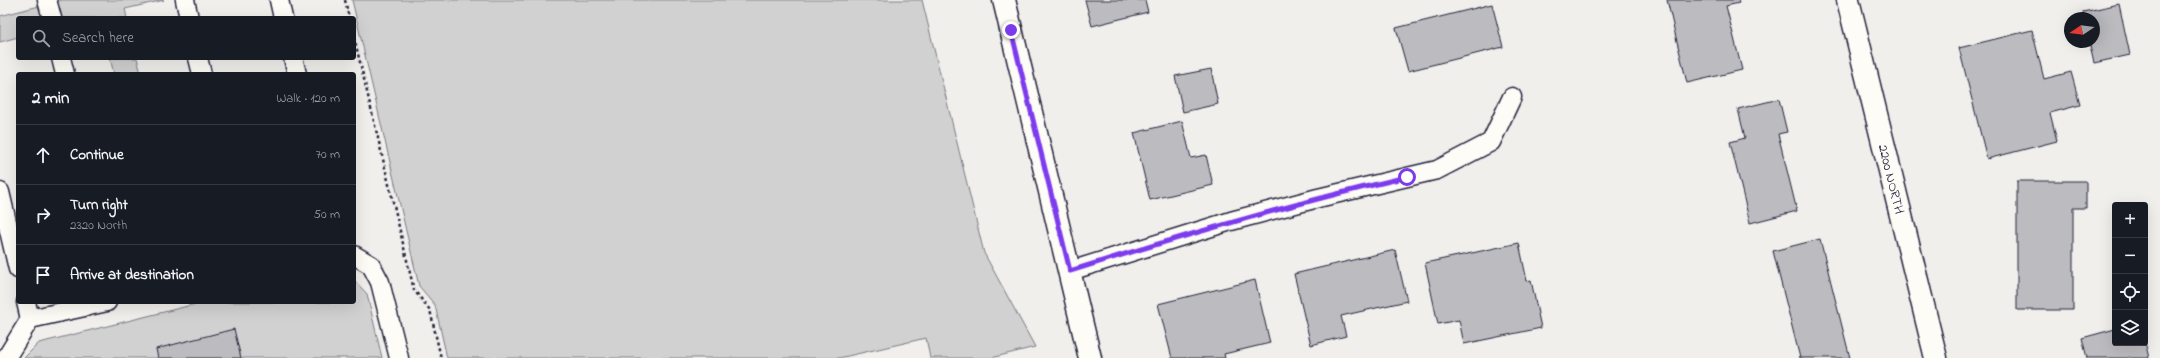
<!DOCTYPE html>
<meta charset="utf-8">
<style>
:root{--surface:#171b24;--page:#242831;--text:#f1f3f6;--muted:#9ea1a6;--line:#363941}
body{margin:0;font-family:"Indie Flower",sans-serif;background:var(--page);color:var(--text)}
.controls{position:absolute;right:12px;bottom:12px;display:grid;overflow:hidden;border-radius:4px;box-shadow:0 4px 16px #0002}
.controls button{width:36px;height:36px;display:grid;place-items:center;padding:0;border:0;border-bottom:1px solid var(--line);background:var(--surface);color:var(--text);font:20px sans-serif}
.compass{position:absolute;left:2064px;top:12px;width:36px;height:36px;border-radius:50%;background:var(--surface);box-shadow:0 4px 16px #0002;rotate:257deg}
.stop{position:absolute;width:12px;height:12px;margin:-9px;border:3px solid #7c3aed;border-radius:50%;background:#fff}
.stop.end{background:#7c3aed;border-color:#fff;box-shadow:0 1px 4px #0008}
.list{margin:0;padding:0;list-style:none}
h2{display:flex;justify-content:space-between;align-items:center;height:52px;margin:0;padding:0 16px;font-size:17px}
h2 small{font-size:13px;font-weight:400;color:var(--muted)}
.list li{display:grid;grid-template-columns:26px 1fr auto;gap:12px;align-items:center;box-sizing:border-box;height:60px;padding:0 16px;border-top:1px solid var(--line)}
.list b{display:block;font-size:15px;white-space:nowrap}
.list p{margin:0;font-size:13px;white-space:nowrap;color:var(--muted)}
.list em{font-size:13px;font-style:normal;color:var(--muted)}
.icon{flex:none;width:22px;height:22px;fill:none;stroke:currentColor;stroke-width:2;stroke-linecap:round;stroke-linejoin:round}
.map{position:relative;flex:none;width:2160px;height:358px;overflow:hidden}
.search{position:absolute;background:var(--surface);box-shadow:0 4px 16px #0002;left:16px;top:16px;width:340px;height:44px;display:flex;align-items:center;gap:10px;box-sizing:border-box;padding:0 14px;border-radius:4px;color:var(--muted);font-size:15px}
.panel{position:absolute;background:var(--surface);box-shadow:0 4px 16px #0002;left:16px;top:72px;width:340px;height:232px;border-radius:4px}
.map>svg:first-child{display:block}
.green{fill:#d2d1d1;stroke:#7a7a86}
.building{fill:#bcbcc0;stroke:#22223b}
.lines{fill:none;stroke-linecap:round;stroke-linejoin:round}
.lane-casing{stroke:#22223b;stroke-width:21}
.secondary-casing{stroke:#22223b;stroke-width:25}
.path{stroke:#22223b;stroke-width:2.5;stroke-dasharray:3 3;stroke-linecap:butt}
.lane{stroke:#fdfcf7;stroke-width:18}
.secondary{stroke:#fdfcf7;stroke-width:22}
.route{stroke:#7c3aed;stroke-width:5}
.labels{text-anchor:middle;stroke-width:3;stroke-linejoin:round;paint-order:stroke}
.street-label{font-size:14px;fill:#22223b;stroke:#fdfcf7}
</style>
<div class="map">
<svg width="2160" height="358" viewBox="0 0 2160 358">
<rect width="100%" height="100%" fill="#f0efec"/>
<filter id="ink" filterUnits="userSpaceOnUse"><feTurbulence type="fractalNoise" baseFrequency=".025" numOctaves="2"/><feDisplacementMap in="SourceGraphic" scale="8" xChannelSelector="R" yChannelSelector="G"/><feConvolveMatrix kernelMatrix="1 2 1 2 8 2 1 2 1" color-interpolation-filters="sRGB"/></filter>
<g filter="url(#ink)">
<!-- green -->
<path class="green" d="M63 0H164L125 9 127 18H18V37L0 42V16Z
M352 0H922L984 253 1035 347 991 358H930L926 338 839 358H447L435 305 419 286Z
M110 58H137L141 74H114Z
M354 280 367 294 382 358H24L39 343 204 302H354Z"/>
<!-- building -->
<path class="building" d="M1085 0H1145L1148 12 1092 26Z
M1667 0H1738L1739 3 1726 6 1742 70 1687 83Z
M1492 4 1503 47 1408 71 1396 28Z
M2119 4 2130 55 2094 63 2089 42H2094V18H2084L2083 12Z
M2032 30 2044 79 2071 72 2080 105 2050 113 2057 141 1987 159 1959 48Z
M1211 69 1218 104 1183 112 1175 76Z
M1779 99 1787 132 1778 134 1797 211 1750 223 1730 142 1745 138 1738 109Z
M1182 121 1191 158 1206 155 1213 185 1150 200 1134 133Z
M2017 181H2086V208H2073V310H2017Z
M1820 239 1850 358H1800L1773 251Z
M1519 243 1527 281 1531 280 1541 328 1464 344 1459 320 1438 324 1425 263Z
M1395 250 1407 301 1341 316 1346 336 1311 345 1294 274Z
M1255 280 1270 343 1224 354 1225 358H1172L1158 304Z
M234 329 241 358H158L156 349Z
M2115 329V343L2145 342 2149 358H2087L2082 338Z"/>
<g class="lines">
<defs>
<path id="lane" d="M47 0 52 18
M185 0 189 18
M279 0 283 18
M61 58 65 74
M198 58 202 74
M293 58 297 74
M0 192 18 269
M354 255 371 265 380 282 399 358
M1070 271 1231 221 1318 198 1437 170 1491 142 1512 97
M26 302 30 319 107 302
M6 358 30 319"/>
<path id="secondary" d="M1004 0 1090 358
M1848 0 1936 358"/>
</defs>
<!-- lane casing -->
<use href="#lane" class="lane-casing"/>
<!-- secondary casing -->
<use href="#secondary" class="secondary-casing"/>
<!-- path -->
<path class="path" d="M345 0 349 18
M354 37 414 290 430 310 441 358"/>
<!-- lane -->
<use href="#lane" class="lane"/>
<!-- secondary -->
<use href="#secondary" class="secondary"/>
</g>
</g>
<g class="lines" filter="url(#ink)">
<!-- route -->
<path class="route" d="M1011 30 1070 271C1182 236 1293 203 1407 177"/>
</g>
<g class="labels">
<!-- street labels -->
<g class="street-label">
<text transform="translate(1892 179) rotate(76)" y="5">2200 NORTH</text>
</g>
</g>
</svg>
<div class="controls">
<button>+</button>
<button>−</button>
<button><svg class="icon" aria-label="locate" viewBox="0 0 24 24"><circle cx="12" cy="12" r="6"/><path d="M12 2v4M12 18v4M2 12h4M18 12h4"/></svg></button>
<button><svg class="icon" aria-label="layers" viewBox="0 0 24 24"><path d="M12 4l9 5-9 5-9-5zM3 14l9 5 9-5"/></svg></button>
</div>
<svg class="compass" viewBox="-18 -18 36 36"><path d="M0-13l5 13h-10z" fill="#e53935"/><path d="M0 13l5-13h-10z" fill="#9ea1a6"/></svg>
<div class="stop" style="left:1407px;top:177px"></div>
<div class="stop end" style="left:1011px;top:30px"></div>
<div class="search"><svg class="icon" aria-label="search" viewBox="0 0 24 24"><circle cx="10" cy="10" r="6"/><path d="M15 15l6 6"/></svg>Search here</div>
<section class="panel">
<h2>2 min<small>Walk · 120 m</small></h2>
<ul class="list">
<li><svg class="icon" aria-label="ahead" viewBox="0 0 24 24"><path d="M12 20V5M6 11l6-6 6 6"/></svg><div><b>Continue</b></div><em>70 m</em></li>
<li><svg class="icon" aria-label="right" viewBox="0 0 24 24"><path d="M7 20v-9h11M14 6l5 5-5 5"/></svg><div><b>Turn right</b><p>2320 North</p></div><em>50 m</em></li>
<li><svg class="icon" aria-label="arrive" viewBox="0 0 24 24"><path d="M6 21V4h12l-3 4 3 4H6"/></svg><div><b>Arrive at destination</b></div></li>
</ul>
</section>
</div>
